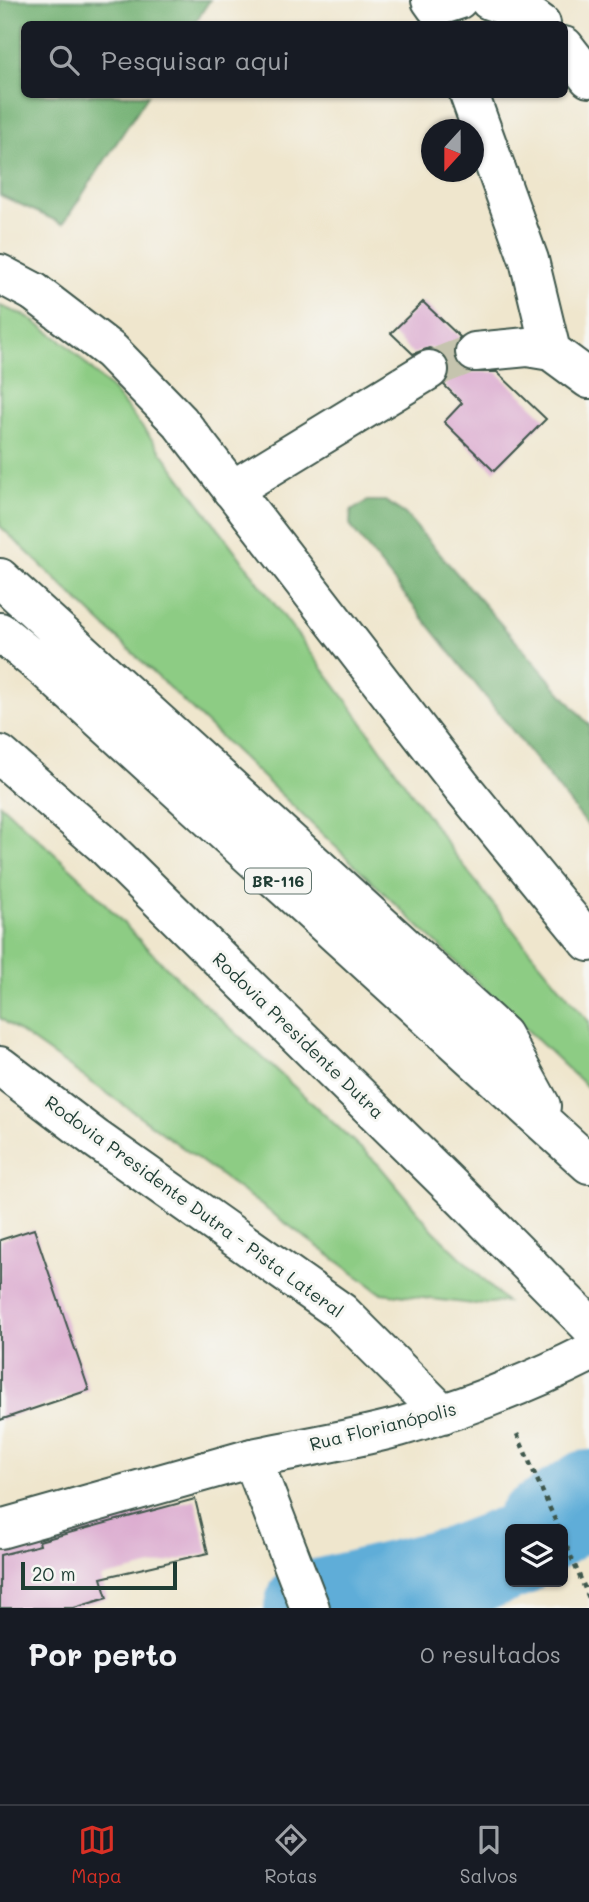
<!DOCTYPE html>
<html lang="pt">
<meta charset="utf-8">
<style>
:root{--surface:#171b24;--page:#20242c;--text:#f1f3f6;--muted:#9ea1a6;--line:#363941;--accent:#d93025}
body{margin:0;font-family:Mali,sans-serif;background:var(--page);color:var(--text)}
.controls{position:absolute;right:21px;bottom:21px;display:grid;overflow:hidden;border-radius:10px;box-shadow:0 2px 5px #0004}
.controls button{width:63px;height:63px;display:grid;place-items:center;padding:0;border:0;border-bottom:2px solid var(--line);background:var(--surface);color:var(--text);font:35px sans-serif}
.compass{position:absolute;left:421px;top:119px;width:63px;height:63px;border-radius:50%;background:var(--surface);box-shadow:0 2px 5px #0004;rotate:201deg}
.scale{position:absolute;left:21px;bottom:18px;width:156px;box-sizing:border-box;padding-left:7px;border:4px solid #1f3d34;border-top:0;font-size:19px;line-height:24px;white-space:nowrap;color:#1f3d34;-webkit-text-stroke:5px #f6f6f2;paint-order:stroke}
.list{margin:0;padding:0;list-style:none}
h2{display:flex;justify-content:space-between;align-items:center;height:91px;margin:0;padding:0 28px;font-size:30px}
h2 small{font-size:23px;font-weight:400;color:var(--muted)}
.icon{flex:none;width:38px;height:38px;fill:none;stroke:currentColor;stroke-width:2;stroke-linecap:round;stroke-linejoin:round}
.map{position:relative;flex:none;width:589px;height:1608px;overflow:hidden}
.search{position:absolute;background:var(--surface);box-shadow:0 2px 5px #0004;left:21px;right:21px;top:21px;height:77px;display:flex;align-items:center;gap:18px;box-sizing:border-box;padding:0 24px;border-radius:10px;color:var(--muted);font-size:26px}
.sheet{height:196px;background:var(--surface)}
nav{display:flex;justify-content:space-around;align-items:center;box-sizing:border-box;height:98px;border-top:2px solid var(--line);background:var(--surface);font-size:19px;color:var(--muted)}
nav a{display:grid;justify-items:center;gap:4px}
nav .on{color:var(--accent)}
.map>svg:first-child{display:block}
.green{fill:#8dcc84;stroke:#56845c;stroke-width:2}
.forest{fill:#72b072;stroke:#487653;stroke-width:2}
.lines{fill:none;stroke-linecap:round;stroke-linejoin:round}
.river{stroke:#5fadd8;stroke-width:94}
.building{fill:#dbaacf}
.minor-tunnel{stroke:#c5c4ae;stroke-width:38;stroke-dasharray:38 19;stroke-linecap:butt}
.minor-casing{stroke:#3e564b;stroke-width:42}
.major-casing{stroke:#3e564b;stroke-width:42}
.highway-casing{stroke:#3e564b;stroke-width:42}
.path{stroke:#3e564b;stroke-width:4.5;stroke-dasharray:5 5;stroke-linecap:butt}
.minor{stroke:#fff;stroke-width:38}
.major{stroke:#fff;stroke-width:38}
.highway{stroke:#fff;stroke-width:38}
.labels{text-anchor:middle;stroke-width:6;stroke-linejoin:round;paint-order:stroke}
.shield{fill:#f6f6f2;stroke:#60746d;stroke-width:2}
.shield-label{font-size:16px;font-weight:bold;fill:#1f3d34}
.street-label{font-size:18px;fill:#1f3d34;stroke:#f6f6f2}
</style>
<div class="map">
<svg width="589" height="1608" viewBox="0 0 589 1608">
<rect width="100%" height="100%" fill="#f6f6f2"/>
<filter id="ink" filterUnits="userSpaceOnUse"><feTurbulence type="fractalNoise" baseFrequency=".0143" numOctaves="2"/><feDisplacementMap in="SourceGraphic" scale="14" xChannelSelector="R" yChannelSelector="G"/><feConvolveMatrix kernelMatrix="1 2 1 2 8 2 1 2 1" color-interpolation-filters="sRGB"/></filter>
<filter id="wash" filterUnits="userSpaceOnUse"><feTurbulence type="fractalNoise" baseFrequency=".00686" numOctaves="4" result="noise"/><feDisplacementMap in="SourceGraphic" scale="28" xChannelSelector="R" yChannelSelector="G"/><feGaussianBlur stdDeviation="1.57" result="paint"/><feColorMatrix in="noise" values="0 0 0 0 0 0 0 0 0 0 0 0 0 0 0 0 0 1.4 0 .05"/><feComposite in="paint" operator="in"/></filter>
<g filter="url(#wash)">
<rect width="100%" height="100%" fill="#efe6cd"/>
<!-- green -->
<path class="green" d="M0 306 26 316 66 344 114 392 154 442 355 712 453 852 520 939 589 1022V1089L0 526Z
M0 804 80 877 143 944 198 998 379 1165 433 1230 506 1302 473 1304 381 1293 138 1115 0 1018Z"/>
<!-- forest -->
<path class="forest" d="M0 0H210L194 24H24V94L148 95 63 224 0 195Z
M368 501H385L405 514 589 725V827L354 531 350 524 351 511Z"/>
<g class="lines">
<!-- river -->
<path class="river" d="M540 1529 589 1497
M311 1608 457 1573 510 1553"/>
</g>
<g id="blocks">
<!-- building -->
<path class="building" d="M423 302 460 337 455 344 453 353 458 365 467 372H497L546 419 494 471 444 422 462 403 444 385 448 380 451 370 447 358 440 351 429 348 413 354 391 333Z
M34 1229 89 1390 0 1420V1240Z
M195 1499 208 1553 101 1578 107 1598 74 1608H0V1555L40 1545 39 1541Z"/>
</g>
</g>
<g filter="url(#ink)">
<use href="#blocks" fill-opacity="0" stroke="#3e564b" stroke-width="2"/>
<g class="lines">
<!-- minor-tunnel -->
<path class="minor-tunnel" d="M429 370 475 352"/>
<defs>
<path id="minor" d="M431 0 436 7 458 0
M489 0 526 13 541 24
M564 46 589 78
M469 94 529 260 551 351
M475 352 527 347 551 351 589 379
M232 490 429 370
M0 1529 252 1458"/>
<path id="major" d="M34 292 111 351 180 422 462 787 589 942
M0 1066 96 1139 341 1312 443 1414
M310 1608 252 1458C300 1448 351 1440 399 1427 465 1408 528 1384 589 1353"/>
<path id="highway" d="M0 274 34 292
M0 578 502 1035 541 1106
M0 632 44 668 589 1164
M0 755 102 843 463 1198 589 1325"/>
</defs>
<!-- minor casing -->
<use href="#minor" class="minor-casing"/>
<!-- major casing -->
<use href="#major" class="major-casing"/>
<!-- highway casing -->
<use href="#highway" class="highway-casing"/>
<!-- path -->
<path class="path" d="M517 1434 559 1529
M563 1538 589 1598"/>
<!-- minor -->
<use href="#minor" class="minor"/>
<!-- major -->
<use href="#major" class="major"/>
<!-- highway -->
<use href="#highway" class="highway"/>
</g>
</g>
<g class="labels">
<!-- shield labels -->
<rect class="shield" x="245" y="868.5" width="66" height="25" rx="5"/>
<g class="shield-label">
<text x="278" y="887">BR-116</text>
</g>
<!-- street labels -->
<g class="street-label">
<text transform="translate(298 1036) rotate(44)" y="6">Rodovia Presidente Dutra</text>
<text transform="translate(194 1207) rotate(36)" y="6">Rodovia Presidente Dutra - Pista Lateral</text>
<text transform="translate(383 1427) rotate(-14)" y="6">Rua Florianópolis</text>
</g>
</g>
</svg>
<div class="controls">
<button><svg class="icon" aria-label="layers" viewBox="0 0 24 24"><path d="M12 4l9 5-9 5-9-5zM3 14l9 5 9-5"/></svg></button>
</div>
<svg class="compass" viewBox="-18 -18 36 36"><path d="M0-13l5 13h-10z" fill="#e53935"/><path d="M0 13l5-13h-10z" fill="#9ea1a6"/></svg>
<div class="scale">20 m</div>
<div class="search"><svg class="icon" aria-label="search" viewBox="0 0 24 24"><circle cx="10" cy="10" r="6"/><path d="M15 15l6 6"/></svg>Pesquisar aqui</div>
</div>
<section class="sheet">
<h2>Por perto<small>0 resultados</small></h2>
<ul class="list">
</ul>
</section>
<nav>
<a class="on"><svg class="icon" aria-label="map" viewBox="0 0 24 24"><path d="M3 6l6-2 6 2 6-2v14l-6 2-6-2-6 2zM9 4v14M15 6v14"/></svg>Mapa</a>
<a><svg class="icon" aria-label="directions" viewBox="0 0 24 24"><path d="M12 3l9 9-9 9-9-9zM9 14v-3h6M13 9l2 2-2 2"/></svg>Rotas</a>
<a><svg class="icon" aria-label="saved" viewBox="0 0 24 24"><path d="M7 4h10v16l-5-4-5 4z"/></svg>Salvos</a>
</nav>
